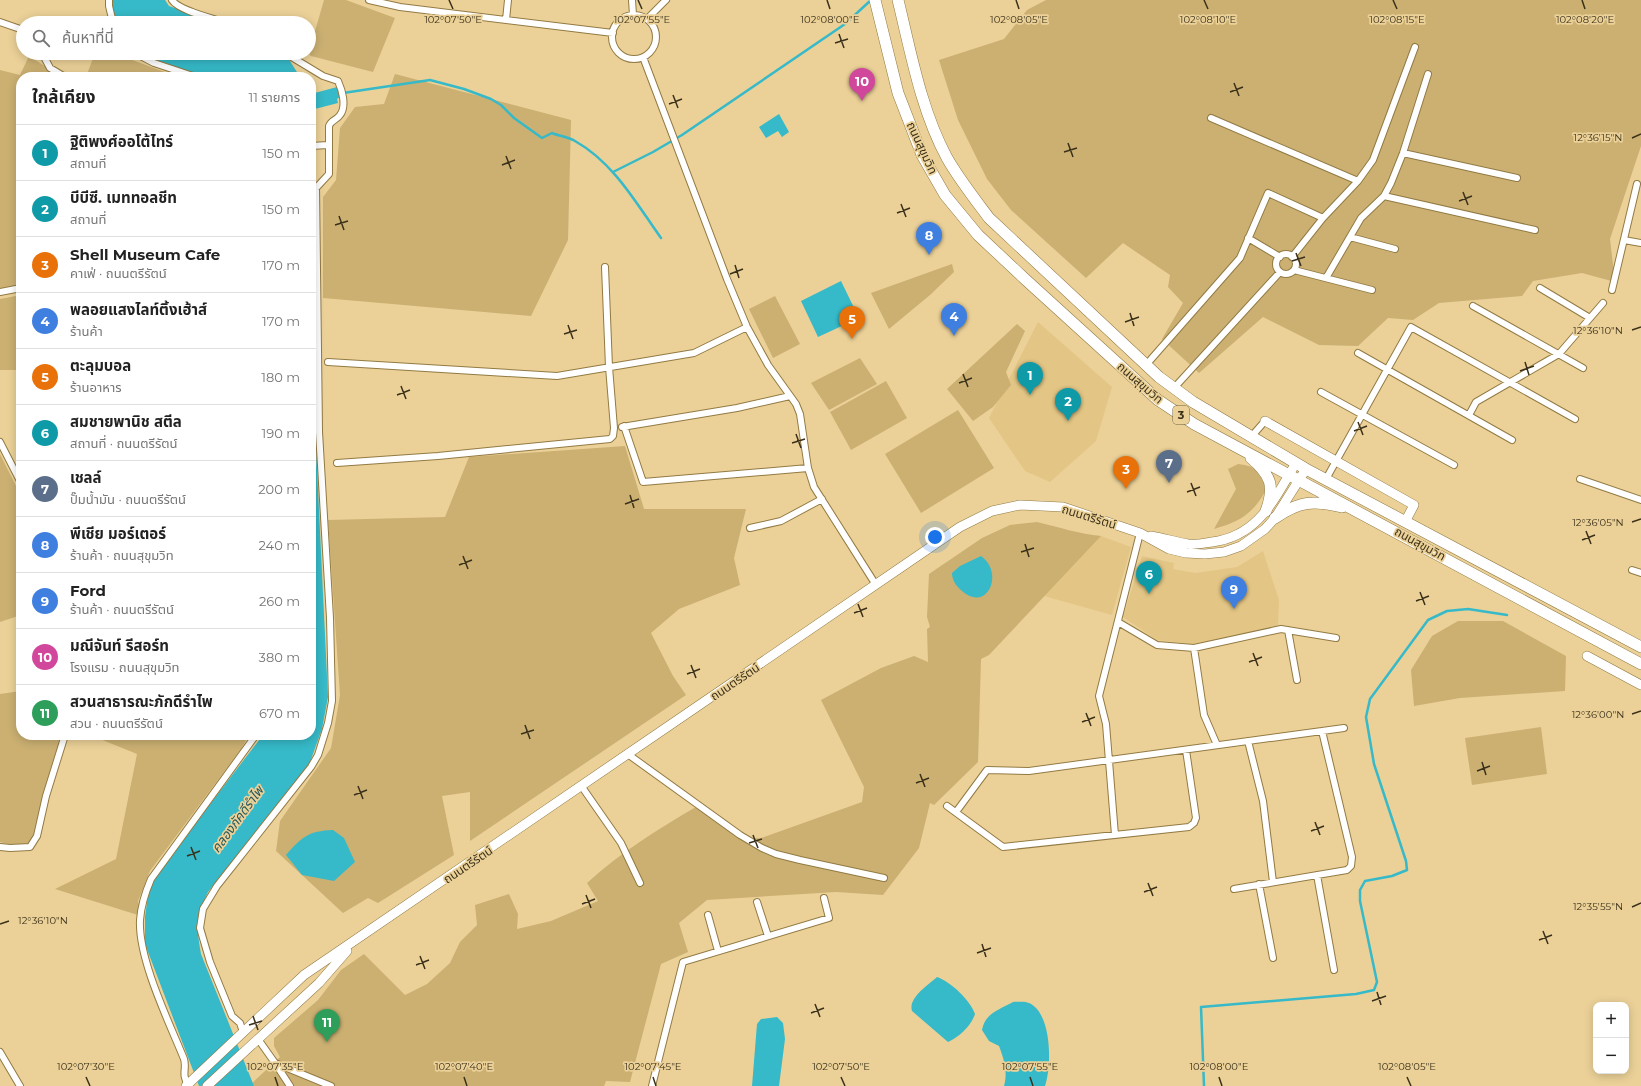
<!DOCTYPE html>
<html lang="th">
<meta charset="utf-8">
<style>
:root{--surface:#fff;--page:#f2f2f2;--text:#222;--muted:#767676;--line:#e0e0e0;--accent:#7c3aed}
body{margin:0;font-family:Montserrat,"Noto Sans Thai",sans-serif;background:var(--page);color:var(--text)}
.controls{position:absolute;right:12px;bottom:12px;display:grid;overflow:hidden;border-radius:8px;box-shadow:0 2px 10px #0003}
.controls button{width:36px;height:36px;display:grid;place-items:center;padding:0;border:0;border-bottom:1px solid var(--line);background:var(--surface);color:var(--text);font:20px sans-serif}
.you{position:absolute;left:935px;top:537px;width:14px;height:14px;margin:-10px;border:3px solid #fff;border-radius:50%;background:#1a73e8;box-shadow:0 0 0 6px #1a73e833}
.badge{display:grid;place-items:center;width:26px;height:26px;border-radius:50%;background:var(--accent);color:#fff;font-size:13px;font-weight:700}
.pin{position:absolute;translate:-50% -33px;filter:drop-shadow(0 1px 2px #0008)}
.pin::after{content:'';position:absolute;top:21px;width:14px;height:12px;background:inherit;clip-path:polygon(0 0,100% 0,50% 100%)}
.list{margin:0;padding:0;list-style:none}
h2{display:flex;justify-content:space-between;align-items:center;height:52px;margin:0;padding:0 16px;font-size:17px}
h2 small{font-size:13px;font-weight:400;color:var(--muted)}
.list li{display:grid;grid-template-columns:26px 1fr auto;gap:12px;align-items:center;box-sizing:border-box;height:56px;padding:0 16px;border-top:1px solid var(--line)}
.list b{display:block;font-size:15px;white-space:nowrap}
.list p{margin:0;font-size:13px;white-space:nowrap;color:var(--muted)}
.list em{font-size:13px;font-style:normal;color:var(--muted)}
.icon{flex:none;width:22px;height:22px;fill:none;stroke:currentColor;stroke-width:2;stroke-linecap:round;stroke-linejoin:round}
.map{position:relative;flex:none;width:1641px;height:1086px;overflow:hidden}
.search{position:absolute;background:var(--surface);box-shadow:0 2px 10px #0003;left:16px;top:16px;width:300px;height:44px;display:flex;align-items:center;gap:10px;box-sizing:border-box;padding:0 14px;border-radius:22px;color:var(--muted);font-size:15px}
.panel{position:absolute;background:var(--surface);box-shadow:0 2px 10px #0003;left:16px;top:72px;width:300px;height:668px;border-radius:16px}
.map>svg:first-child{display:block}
.built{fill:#e3c685}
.green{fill:#cbb072}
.water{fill:#36b9c8}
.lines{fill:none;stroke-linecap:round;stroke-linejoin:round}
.stream{stroke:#36b9c8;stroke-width:2.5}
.street-casing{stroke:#927a43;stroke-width:8}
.secondary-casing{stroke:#927a43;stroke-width:10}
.highway-casing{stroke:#927a43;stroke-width:12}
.street{stroke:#fff;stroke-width:6}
.secondary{stroke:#fff;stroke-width:9}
.highway{stroke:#fff;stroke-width:11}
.ticks{fill:none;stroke:#3b311a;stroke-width:1.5}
.labels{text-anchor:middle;stroke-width:3.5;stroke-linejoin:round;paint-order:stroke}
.shield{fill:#ebd198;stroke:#706140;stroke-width:1}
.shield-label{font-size:11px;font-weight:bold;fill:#3b311a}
.street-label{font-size:12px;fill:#3b311a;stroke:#ebd198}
.water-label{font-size:13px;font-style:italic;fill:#22575e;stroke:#ebd198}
.ticks-label{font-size:10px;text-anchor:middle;fill:#3b311a;stroke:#ebd198;stroke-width:3.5;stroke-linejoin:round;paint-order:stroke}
</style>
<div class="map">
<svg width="1641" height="1086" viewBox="0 0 1641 1086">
<rect width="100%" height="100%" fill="#ebd198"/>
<!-- built -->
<path class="built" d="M1038 322 1112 387 1096 441 1050 482 1025 471 989 418Z
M1101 536 1131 547 1112 615 1044 596Z
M1263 551 1279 600 1278 626 1193 644 1157 640 1123 617 1142 556 1174 563 1173 569 1195 573 1237 567Z"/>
<!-- green -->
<path class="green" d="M324 0H346L395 18 373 72 311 56 308 53 309 38H313Z
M1046 0H1641V146L1610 239 1615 282 1582 273 1533 281 1522 296 1439 303 1413 320 1388 318 1358 346 1319 345 1263 317 1199 373 1162 339 1183 303 1168 287 1170 275 1123 243 1086 278 1011 210 987 179 958 120 939 60 1004 39 1027 10Z
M95 53H123L127 58 178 77H86Z
M29 56 62 77H21V289L0 294V70L20 75Z
M395 74 571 120 568 240 531 316 323 298V197L336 180 340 128 355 107 384 104Z
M952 264 954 272 930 295 889 329 871 293Z
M21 295V370H0V299Z
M775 296 800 344 773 358 749 309Z
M1017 324 1025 331 1006 372 1011 385 993 407 973 421 947 389Z
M860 358 877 384 829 410 811 383Z
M886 381 907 418 851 450 830 412Z
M958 410 994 468 921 513 885 454Z
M625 446 644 509H746L734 558 740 585 679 609 651 633 673 676 686 695 470 841V792L442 796 454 855 378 903 368 898 343 913 276 851 280 821 331 748 340 695 328 520 445 517 469 457Z
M0 454 16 486 21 505V615L0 622Z
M1238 464C1257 466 1264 473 1265 492 1252 515 1238 522 1214 529L1236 489 1228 469Z
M1037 522C1058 527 1080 534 1101 536L989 655 981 659 978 762 934 805 930 803 919 848 883 895 836 892 707 900 679 923 688 952 661 964 630 1082 606 1081 604 1086H249L280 1057 274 1046V1038L318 1000 341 970 364 954 405 995 427 984 450 963 460 942 477 925 475 905 509 894 518 914 517 929 551 921 598 901 587 883C620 853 658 829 696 807L742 839 761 838 862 802 864 787 821 700 881 668 914 656 928 662 927 629 930 627 927 617 929 574 982 538 1010 525Z
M1458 621H1503L1566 656 1565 691 1460 698 1414 706 1411 670 1432 636Z
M21 691V735H62L34 836 28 844H7L0 842V694Z
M1541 727 1547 774 1472 785 1465 738Z
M90 735H249L241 749 150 871 138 901 141 916 55 889 116 859 137 754Z"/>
<!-- water -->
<path class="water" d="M111 0H165L169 6 217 23H116Z
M141 53H282L290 61 300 77H205L148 57Z
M337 87 340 97 337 99 338 103 311 110V94Z
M779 114 789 132 782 137 778 131 766 138 759 127Z
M311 115 317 340 314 408 328 697 322 729 309 765 208 892C196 918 196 925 201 954L254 1086H199L145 944V917L149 888 167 860 263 735H311Z
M841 281 859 318 818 337 801 301Z
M981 556C1005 573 987 613 962 591 956 586 952 580 952 573L960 566Z
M333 830 344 838 355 862 334 881 302 875 286 855C302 837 308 831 333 830Z
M937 977C951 982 970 1000 975 1014 971 1026 959 1037 948 1042L912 1011C908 998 928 985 937 977Z
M1013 1002C1017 1002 1025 1001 1029 1003 1052 1013 1052 1066 1045 1086H1004C1008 1072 1004 1059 999 1046L989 1041 982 1030C985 1013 999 1010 1013 1002Z
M777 1017 783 1023 785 1039 779 1086H752L757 1024 761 1019Z"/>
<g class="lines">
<!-- stream -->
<path class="stream" d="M343 93 430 80 464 89 491 99 501 105 514 118 542 138 552 133C559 136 568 137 575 141 614 163 636 203 661 238
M613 172 653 152 682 135 845 24 871 0
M1204 1086 1201 1007 1356 994 1374 990 1377 982 1360 901V890L1365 881 1392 876 1407 870 1406 861 1374 764 1366 717 1370 699 1428 620 1447 611 1468 609 1507 615"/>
<defs>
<path id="street" d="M109 0V6L113 23
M172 0C179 11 213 18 226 23
M369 0 400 7 613 33
M632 0 633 15
M612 37a22 22 0 1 1 44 0a22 22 0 1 1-44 0Z
M647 19 666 0
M506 20 508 0
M0 22 23 30
M42 53 50 68 65 77
M135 53 154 63 196 77
M643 57 727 279 747 327 768 365 796 404 800 414 808 468 814 487 876 585
M1211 118 1358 181
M311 146 328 145
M1403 153 1517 178
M1384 196 1535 230
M1350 237 1395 249
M1248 238 1280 257
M1624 240 1641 243
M1276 264a10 10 0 1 1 20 0a10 10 0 1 1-20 0Z
M1292 257 1323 218 1358 181 1373 160 1415 47
M1294 270 1372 290
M1326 278 1361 218 1384 196 1391 183 1403 153 1428 74
M1540 288 1590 318
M1612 290 1637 184
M0 292 21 288
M1473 306 1583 368
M1358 353 1512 440
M328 362 557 376 694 353 747 327
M1146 365 1240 258 1268 193 1323 218
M1174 388 1280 272
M1321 392 1454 465
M1469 415 1476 402 1559 354 1603 303
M624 426 643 482 808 468
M622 427 737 408 790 396
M1251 437 1265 421
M0 442 21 483
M337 463 438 456 610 439 613 436 614 428 609 367 605 267
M1326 479 1411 327 1575 419
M1580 479 1641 500
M750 528 781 521 822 499
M1632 570 1641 573
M1118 622 1157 645 1194 648 1281 629 1336 638
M1288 630 1297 680
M1194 648 1204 715 1217 745
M1248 741 1263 801 1273 882
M629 755 740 835 762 848 776 854 800 860 884 878
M582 787 621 843 640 883
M947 806 1003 847 1189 827 1194 823 1196 818 1186 750
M956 812 987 770 1029 771 1344 728
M1115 835 1106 724 1099 696 1140 533
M0 847 10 848 30 847 37 836 46 796 65 735
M1317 875 1334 970
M1259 884 1273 958
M1234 889 1347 870 1351 866 1352 857 1322 731
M757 902 768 936
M708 915 718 951
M243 1032 240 1023 232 1016 210 962 200 928 203 909 217 886 311 767 318 755 328 723 332 701 330 618 319 432 316 188 329 174V126C331 120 337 120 340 115 347 106 342 90 338 81L323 76 285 53
M258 1039 275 1063 331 1086
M0 1052 20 1086
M275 1063 290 1086
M188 1084C181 1075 187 1068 184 1059 169 1022 138 959 140 920 141 906 145 893 151 879L256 735
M652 1086 683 962 829 918 824 898"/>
<path id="secondary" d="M1265 421 1414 505 1405 522
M1151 536C1163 538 1176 542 1188 544 1196 545 1205 543 1212 542 1259 536 1274 499 1296 463
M1587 656 1641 685
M186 1086 304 975 960 527 992 511 1020 505 1063 507 1140 533 1169 549 1186 553 1205 554 1224 552 1241 546 1265 529 1275 518 1306 469
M207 1086 319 983 347 951"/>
<path id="highway" d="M875 0 898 93 922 155 945 195 978 235 1026 280 1158 400 1194 424 1641 664
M898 0C911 53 921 110 947 158 959 179 974 198 989 218L1159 377 1193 402 1306 469 1641 647
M1251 458C1271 475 1275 486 1266 511
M1275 518C1299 501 1314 500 1342 507"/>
</defs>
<!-- street casing -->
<use href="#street" class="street-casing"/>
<!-- secondary casing -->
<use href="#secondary" class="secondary-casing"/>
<!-- highway casing -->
<use href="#highway" class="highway-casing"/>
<!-- street -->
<use href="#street" class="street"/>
<!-- secondary -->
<use href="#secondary" class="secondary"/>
<!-- highway -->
<use href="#highway" class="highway"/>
</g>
<!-- ticks -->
<path class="ticks" d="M449 0 453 9M638 0 642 9M827 0 830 9M1016 0 1019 9M1204 0 1208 9M1393 0 1397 9M1582 0 1585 9M839 34 844 48M835 43 848 39M1234 83 1239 96M1230 92 1243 87M673 95 678 108M669 104 682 99M1632 138 1641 134M1068 143 1073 157M1064 152 1077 148M506 156 511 169M502 165 515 160M1463 192 1468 205M1459 201 1472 196M901 204 906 217M897 213 910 208M339 216 344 230M335 225 348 221M1296 253 1301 266M1292 261 1305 257M735 265 739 278M730 274 743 269M1130 313 1134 326M1125 322 1139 317M568 325 573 339M1632 330 1641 327M564 334 577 330M1525 362 1529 375M1520 371 1534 366M963 374 968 387M959 383 972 378M401 386 406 399M397 395 410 390M1358 422 1363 435M1354 431 1367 426M796 434 801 448M792 443 805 439M1191 483 1196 496M1187 492 1200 487M630 495 634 508M625 504 639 499M1632 522 1641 519M1586 531 1591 544M1582 540 1595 535M1025 544 1029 557M1021 552 1034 548M463 556 468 569M459 565 472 560M1420 592 1425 605M1416 601 1429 596M858 604 863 617M854 613 867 608M1253 653 1258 666M1249 662 1262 657M691 665 696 678M687 674 700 669M1086 713 1091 726M1632 714 1641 711M1082 722 1095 717M525 725 530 739M521 734 534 730M1482 762 1486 775M1477 771 1490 766M920 774 925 787M916 783 929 778M358 786 363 799M354 795 367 790M1315 822 1320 835M1311 831 1324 826M753 835 758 848M749 843 762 839M191 847 196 860M187 856 200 851M1148 883 1153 896M1144 892 1157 887M586 895 591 908M582 904 595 899M1632 907 1641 903M0 924 9 921M1543 931 1548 944M1539 940 1552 935M982 944 986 957M977 953 991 948M420 956 425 969M416 965 429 960M1377 992 1381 1005M1372 1001 1386 996M815 1004 820 1017M811 1013 824 1008M253 1016 258 1030M249 1025 262 1021M86 1077 90 1086M275 1077 278 1086M464 1077 467 1086M653 1077 656 1086M841 1077 845 1086M1030 1077 1033 1086M1219 1077 1222 1086M1407 1077 1411 1086"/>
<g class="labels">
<!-- shield labels -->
<rect class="shield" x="1173" y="406" width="16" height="18" rx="3"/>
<g class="shield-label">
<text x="1181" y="419">3</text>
</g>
<!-- street labels -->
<g class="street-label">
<text transform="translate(922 148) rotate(65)" y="4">ถนนสุขุมวิท</text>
<text transform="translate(1140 383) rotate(41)" y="4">ถนนสุขุมวิท</text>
<text transform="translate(1089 517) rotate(17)" y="4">ถนนตรีรัตน์</text>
<text transform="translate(1420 544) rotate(29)" y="4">ถนนสุขุมวิท</text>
<text transform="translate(735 682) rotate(-34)" y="4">ถนนตรีรัตน์</text>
<text transform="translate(468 865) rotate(-34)" y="4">ถนนตรีรัตน์</text>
</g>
<!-- water labels -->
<g class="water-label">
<text transform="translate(237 819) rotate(-54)" y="5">คลองภัคดีรำไพ</text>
</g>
</g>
<g class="ticks-label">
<text x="453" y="23">102°07'50"E</text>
<text x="642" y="23">102°07'55"E</text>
<text x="830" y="23">102°08'00"E</text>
<text x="1019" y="23">102°08'05"E</text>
<text x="1208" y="23">102°08'10"E</text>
<text x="1397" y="23">102°08'15"E</text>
<text x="1585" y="23">102°08'20"E</text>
<text x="1598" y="141">12°36'15"N</text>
<text x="1598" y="334">12°36'10"N</text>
<text x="1598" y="526">12°36'05"N</text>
<text x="1598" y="718">12°36'00"N</text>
<text x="1598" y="910">12°35'55"N</text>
<text x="43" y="924">12°36'10"N</text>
<text x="86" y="1070">102°07'30"E</text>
<text x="275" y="1070">102°07'35"E</text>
<text x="464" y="1070">102°07'40"E</text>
<text x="653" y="1070">102°07'45"E</text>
<text x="841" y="1070">102°07'50"E</text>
<text x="1030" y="1070">102°07'55"E</text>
<text x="1219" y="1070">102°08'00"E</text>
<text x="1407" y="1070">102°08'05"E</text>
</g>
</svg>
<div class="controls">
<button>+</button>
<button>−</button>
</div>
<div class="you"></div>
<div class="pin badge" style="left:1030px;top:395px;background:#0f9aa8">1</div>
<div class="pin badge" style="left:1068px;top:421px;background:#0f9aa8">2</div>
<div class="pin badge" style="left:1126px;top:489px;background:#e8710a">3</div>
<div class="pin badge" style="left:954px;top:336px;background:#3f7fe0">4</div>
<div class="pin badge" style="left:852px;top:339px;background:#e8710a">5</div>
<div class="pin badge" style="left:1149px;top:594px;background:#0f9aa8">6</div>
<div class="pin badge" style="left:1169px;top:483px;background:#5c6f8a">7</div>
<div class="pin badge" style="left:929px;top:255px;background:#3f7fe0">8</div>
<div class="pin badge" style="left:1234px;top:609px;background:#3f7fe0">9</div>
<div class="pin badge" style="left:862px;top:101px;background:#d1479c">10</div>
<div class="pin badge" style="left:327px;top:1042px;background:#2e9e5b">11</div>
<div class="search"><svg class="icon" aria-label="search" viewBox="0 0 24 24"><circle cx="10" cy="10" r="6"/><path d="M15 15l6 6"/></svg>ค้นหาที่นี่</div>
<section class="panel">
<h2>ใกล้เคียง<small>11 รายการ</small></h2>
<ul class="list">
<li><span class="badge" style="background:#0f9aa8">1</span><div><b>ฐิติพงศ์ออโต้ไทร์</b><p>สถานที่</p></div><em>150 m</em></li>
<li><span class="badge" style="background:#0f9aa8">2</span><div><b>บีบีซี. เมททอลชีท</b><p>สถานที่</p></div><em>150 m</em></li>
<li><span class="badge" style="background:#e8710a">3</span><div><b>Shell Museum Cafe</b><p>คาเฟ่ · ถนนตรีรัตน์</p></div><em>170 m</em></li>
<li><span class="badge" style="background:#3f7fe0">4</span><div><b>พลอยแสงไลท์ติ้งเฮ้าส์</b><p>ร้านค้า</p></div><em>170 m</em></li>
<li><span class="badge" style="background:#e8710a">5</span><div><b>ตะลุมบอล</b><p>ร้านอาหาร</p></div><em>180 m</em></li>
<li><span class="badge" style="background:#0f9aa8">6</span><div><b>สมชายพานิช สตีล</b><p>สถานที่ · ถนนตรีรัตน์</p></div><em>190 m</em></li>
<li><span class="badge" style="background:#5c6f8a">7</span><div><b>เชลล์</b><p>ปั๊มน้ำมัน · ถนนตรีรัตน์</p></div><em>200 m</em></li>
<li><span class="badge" style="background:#3f7fe0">8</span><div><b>พีเชีย มอร์เตอร์</b><p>ร้านค้า · ถนนสุขุมวิท</p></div><em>240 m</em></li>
<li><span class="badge" style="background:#3f7fe0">9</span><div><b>Ford</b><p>ร้านค้า · ถนนตรีรัตน์</p></div><em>260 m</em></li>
<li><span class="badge" style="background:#d1479c">10</span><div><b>มณีจันท์ รีสอร์ท</b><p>โรงแรม · ถนนสุขุมวิท</p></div><em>380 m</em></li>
<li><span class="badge" style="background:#2e9e5b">11</span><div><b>สวนสาธารณะภักดีรำไพ</b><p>สวน · ถนนตรีรัตน์</p></div><em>670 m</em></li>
</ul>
</section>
</div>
